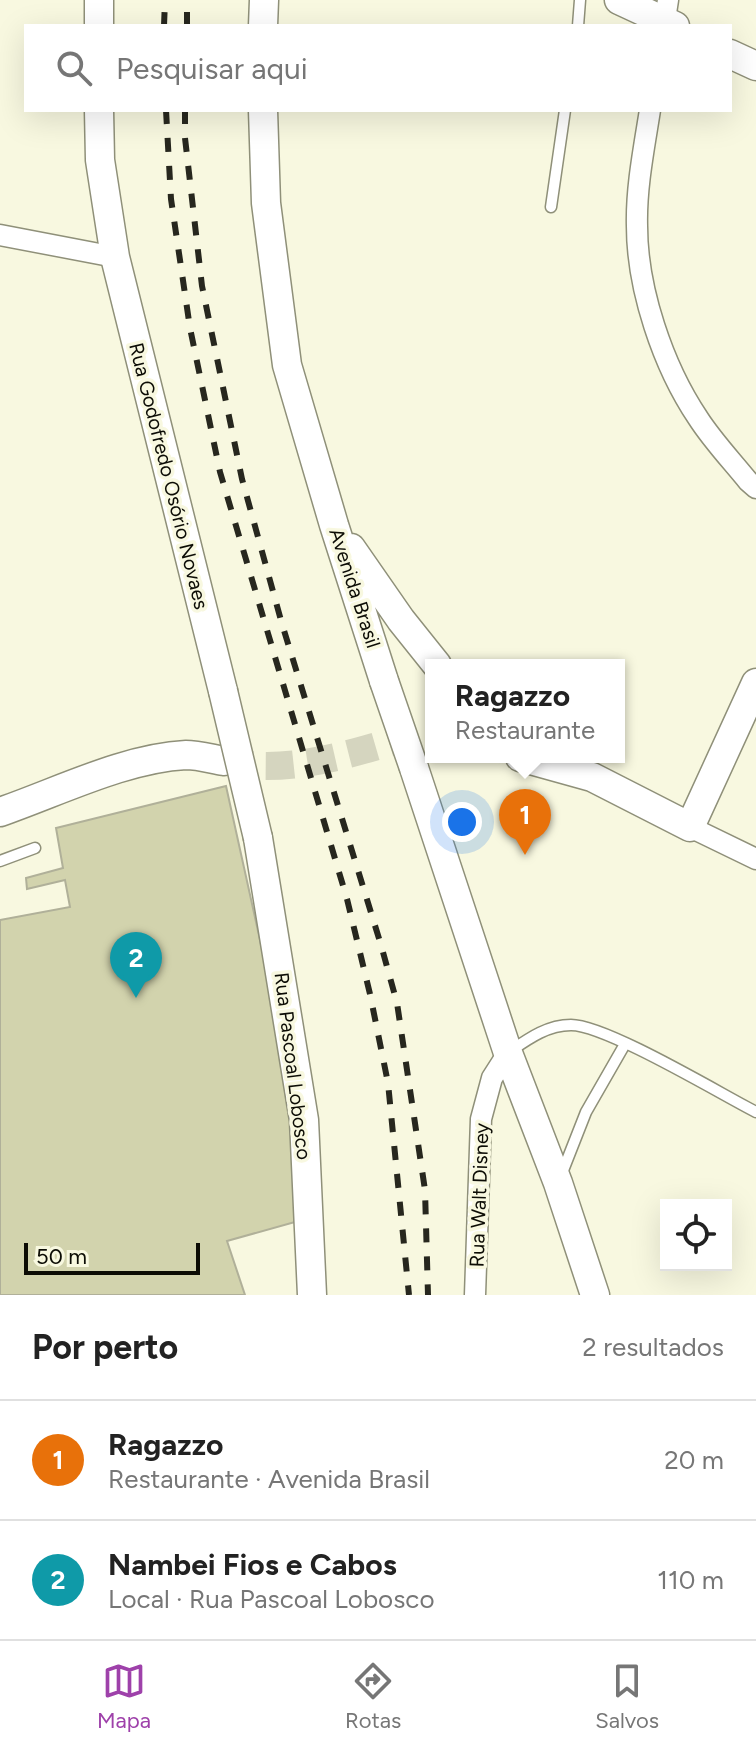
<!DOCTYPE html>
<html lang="pt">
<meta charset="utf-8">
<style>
:root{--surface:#fff;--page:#f6f6f6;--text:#222;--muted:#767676;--line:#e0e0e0;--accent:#9e41aa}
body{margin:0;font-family:Figtree,sans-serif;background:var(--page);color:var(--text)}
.controls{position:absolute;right:24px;bottom:24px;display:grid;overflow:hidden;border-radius:0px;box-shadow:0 8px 32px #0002}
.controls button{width:72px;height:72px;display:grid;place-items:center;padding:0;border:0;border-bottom:2px solid var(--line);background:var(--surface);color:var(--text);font:40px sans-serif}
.scale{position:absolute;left:24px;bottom:20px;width:176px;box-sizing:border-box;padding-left:8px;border:4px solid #0c0c05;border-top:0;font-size:22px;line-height:28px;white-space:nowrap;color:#0c0c05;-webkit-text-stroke:6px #f8f8e0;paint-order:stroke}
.you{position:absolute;left:462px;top:822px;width:28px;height:28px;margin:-20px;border:6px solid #fff;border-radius:50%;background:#1a73e8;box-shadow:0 0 0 12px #1a73e833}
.badge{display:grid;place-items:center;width:52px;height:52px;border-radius:50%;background:var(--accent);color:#fff;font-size:26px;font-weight:700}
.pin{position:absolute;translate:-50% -66px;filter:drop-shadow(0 2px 4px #0008)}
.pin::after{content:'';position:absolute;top:42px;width:28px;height:24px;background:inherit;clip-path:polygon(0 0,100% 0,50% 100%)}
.popup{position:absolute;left:425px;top:659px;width:200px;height:104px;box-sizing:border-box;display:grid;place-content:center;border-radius:0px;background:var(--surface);filter:drop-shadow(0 2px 6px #0005);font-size:26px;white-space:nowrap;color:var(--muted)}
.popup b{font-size:30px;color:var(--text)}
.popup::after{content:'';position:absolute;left:50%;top:100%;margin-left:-16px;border:16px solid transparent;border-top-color:var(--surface)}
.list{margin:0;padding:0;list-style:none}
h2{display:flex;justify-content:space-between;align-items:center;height:104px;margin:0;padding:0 32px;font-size:34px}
h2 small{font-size:26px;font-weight:400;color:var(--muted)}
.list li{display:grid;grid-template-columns:52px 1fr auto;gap:24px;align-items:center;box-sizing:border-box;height:120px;padding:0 32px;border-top:2px solid var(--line)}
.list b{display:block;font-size:30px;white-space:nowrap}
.list p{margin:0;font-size:26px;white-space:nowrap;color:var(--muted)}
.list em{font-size:26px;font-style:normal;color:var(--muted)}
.icon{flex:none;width:44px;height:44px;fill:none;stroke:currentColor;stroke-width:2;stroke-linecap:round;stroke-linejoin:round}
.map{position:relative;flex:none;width:756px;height:1295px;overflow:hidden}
.search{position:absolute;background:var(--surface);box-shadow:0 8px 32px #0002;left:24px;right:24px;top:24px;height:88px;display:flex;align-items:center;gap:20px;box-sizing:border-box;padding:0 28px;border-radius:0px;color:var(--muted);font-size:30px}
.sheet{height:344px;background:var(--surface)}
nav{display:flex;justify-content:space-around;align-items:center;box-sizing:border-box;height:112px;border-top:2px solid var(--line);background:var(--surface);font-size:22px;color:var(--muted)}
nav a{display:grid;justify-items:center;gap:4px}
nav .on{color:var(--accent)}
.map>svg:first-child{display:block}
.building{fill:#d2d3ad;stroke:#b0b099;stroke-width:2}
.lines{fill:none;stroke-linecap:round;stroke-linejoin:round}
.secondary-tunnel{stroke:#d5d5bf;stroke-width:28;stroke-dasharray:28 14;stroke-linecap:butt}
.lane-casing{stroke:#8f9079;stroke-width:13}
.street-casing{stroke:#8f9079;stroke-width:23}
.secondary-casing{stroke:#8f9079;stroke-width:31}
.lane{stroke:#fff;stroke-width:10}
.street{stroke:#fff;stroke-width:20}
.secondary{stroke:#fff;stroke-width:28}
.rail{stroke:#27271e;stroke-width:6;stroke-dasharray:14 14;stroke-linecap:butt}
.secondary-bridge-casing{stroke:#8f9079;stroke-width:31;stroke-linecap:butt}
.secondary-bridge{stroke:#fff;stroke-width:28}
.labels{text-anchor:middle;stroke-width:7;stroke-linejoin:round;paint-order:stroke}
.street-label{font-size:20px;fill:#0c0c05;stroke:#f8f8e0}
</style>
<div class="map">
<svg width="756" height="1295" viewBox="0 0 756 1295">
<rect width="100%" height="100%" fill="#f8f8e0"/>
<!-- building -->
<path class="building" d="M226 786 290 1076 295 1222 227 1241 245 1295H0V920L70 907 65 880 27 889 26 878 63 868 56 828Z"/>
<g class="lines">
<!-- secondary-tunnel -->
<path class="secondary-tunnel" d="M224 761C238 762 253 766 267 766 322 766 378 745 431 730"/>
<defs>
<path id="lane" d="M578 26 580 0
M551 207 565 110
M0 861 35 848
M509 1052C528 1039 547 1025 571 1025 606 1025 719 1093 756 1112
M562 1173 586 1112 625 1044"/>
<path id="street" d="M664 26 668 0
M650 110C644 148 636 188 637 226 637 289 663 366 698 418 712 440 731 460 748 481L756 488
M0 235 115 257
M690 827 756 859
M475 1295 481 1119 492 1078 508 1053"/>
<path id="secondary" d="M619 0 675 26
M99 26V0
M263 26 264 0
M730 54 756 66
M99 110 100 160 115 257 223 691
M263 110 266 203 287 365 334 525 384 681
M351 548 401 620 437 665
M520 757 592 777 690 827 756 683
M414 768 508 1053 558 1183 595 1295
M0 812C58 792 125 758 186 755 198 755 212 759 224 761
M258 838 304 1120 312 1295"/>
</defs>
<!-- lane casing -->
<use href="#lane" class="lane-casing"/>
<!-- street casing -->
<use href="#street" class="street-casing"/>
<!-- secondary casing -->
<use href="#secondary" class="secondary-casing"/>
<!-- lane -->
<use href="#lane" class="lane"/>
<!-- street -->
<use href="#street" class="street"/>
<!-- secondary -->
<use href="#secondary" class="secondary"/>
<!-- rail -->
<path class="rail" d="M164 26 165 0
M187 26V0
M166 110 171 199 190 328 220 472 347 899 370 994 388 1083 409 1295
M185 110V138L202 286 242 479 282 624 381 945 397 1003 425 1190 428 1295"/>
<defs>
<path id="secondary-bridge" d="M384 681 414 768
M223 691 258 838"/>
</defs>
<!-- secondary-bridge casing -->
<use href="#secondary-bridge" class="secondary-bridge-casing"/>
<!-- secondary-bridge -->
<use href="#secondary-bridge" class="secondary-bridge"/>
</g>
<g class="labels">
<!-- street labels -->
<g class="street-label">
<text transform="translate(169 476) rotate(76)" y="7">Rua Godofredo Osório Novaes</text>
<text transform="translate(355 588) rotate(72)" y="7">Avenida Brasil</text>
<text transform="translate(293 1066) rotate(83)" y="7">Rua Pascoal Lobosco</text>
<text transform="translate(479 1195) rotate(-88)" y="7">Rua Walt Disney</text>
</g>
</g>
</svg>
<div class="controls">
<button><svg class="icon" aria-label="locate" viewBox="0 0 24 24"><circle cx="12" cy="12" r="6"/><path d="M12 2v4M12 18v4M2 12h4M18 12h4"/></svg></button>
</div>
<div class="scale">50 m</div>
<div class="you"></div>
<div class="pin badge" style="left:525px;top:855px;background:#e8710a">1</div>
<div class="popup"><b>Ragazzo</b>Restaurante</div>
<div class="pin badge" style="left:136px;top:998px;background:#0f9aa8">2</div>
<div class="search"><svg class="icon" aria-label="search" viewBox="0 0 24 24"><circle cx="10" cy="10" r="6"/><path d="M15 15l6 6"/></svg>Pesquisar aqui</div>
</div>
<section class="sheet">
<h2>Por perto<small>2 resultados</small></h2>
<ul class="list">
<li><span class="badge" style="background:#e8710a">1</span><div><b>Ragazzo</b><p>Restaurante · Avenida Brasil</p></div><em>20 m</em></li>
<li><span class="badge" style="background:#0f9aa8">2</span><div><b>Nambei Fios e Cabos</b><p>Local · Rua Pascoal Lobosco</p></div><em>110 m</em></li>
</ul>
</section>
<nav>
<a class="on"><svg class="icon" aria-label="map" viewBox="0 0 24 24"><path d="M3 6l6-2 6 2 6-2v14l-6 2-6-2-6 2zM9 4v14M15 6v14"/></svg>Mapa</a>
<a><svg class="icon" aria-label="directions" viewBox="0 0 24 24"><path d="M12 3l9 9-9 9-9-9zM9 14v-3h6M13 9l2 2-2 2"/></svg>Rotas</a>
<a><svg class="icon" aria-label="saved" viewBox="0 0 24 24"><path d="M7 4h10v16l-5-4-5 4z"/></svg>Salvos</a>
</nav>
